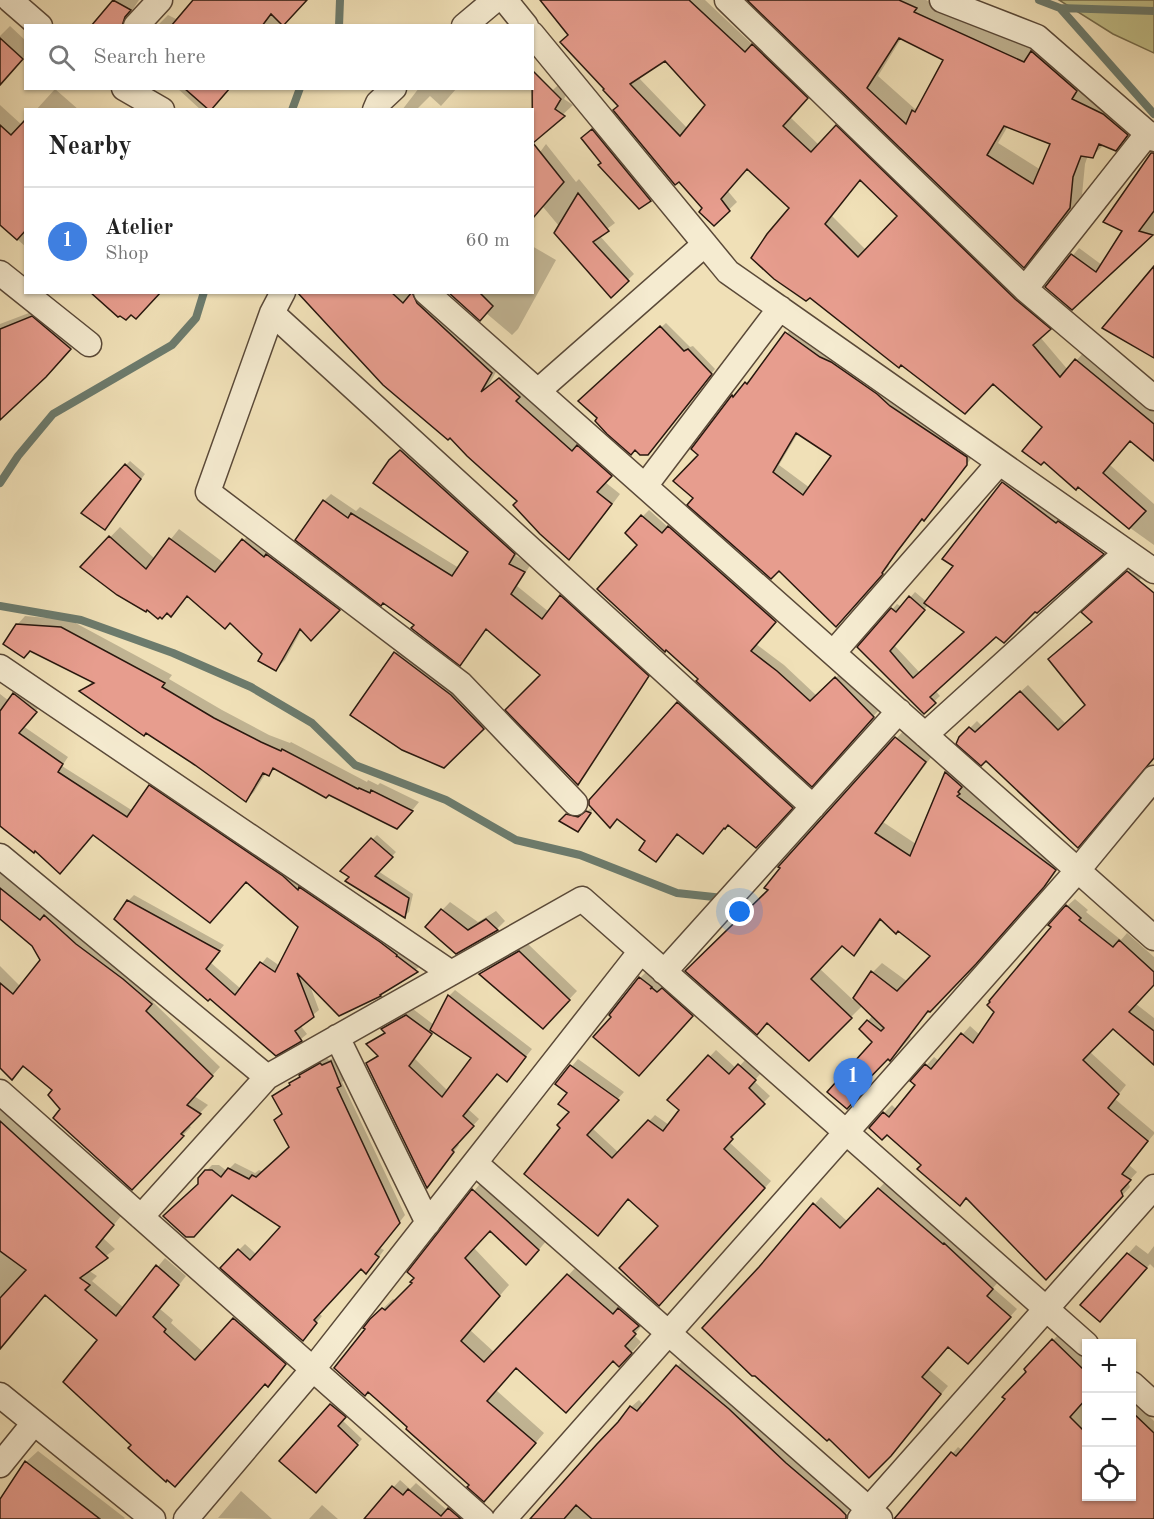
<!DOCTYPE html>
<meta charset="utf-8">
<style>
:root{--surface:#fff;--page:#f2f2f2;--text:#222;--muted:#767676;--line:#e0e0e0;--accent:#8f2418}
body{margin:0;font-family:"Old Standard TT",serif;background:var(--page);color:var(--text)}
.controls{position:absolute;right:18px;bottom:18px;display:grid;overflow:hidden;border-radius:0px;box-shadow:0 2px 4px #0004}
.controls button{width:54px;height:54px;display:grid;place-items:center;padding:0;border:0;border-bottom:2px solid var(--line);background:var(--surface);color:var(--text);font:30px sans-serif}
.you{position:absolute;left:740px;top:912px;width:21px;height:21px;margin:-15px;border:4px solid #fff;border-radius:50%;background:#1a73e8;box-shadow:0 0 0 9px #1a73e833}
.badge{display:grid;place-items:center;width:39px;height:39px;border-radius:50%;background:var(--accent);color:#fff;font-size:20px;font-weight:700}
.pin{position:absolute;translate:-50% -50px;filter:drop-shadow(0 2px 3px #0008)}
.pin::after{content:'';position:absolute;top:32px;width:21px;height:18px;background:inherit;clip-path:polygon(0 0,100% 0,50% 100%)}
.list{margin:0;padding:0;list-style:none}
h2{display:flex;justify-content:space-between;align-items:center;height:78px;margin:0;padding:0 24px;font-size:26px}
h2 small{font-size:20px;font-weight:400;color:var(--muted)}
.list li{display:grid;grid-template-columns:39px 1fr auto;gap:18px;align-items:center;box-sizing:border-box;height:108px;padding:0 24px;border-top:2px solid var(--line)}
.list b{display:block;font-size:22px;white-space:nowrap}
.list p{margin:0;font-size:20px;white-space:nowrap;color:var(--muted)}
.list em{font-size:20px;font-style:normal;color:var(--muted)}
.icon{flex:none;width:33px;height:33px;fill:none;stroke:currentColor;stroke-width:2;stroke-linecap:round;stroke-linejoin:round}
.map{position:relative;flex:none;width:1154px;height:1519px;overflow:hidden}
.search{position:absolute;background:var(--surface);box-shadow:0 2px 4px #0004;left:24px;top:24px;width:510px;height:66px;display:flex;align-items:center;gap:15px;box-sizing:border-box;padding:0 21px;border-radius:0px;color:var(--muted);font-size:22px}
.panel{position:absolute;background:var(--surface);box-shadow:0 2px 4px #0004;left:24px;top:108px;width:510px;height:186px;border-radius:0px}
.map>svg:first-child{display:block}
.green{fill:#c2c089;stroke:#756c4c;stroke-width:1.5}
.shadow{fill:#0003;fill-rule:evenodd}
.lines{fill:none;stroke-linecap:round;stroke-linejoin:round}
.stream{stroke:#6c7b6d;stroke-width:8}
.building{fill:#e79d8e;stroke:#28170e;stroke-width:1.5;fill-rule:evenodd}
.minor-casing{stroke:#5a4938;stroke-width:27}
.minor{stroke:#f5ebd0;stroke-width:24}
</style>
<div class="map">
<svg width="1154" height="1519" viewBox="0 0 1154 1519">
<rect width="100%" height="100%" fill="#f0e0b7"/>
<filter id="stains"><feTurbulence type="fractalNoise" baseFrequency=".00333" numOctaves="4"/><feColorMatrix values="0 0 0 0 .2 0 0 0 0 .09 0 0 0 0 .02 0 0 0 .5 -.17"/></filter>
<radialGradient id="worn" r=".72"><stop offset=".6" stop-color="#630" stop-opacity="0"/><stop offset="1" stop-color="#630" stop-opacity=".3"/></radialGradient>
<!-- green -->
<path class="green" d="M1059 0H1154V53L1113 34Z"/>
<!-- shadow -->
<path class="shadow" d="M115 0H139L131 12 132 21 135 26H108L100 18Z
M193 0H305L277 26H157L168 15 176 19Z
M552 0H705L753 45 760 37 814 90 790 117 819 145 845 119 1057 321 1040 337 1068 370 1084 352 1154 409V459L1131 439 1110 465 1154 504V545L1119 520 1044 427 791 208 747 167 727 190 737 202 714 224 704 208 606 89 569 34ZM665 59 707 105 688 129 638 77ZM861 179 899 216 866 250 831 215Z
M749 0H926L1034 49 1139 122 1115 149 1104 145 1092 156 1088 155 1085 164 1082 195 1036 254 1024 266ZM902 37 945 59 922 102 915 109 878 76ZM1008 126 1052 143 1041 170 998 143Z
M10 26 26 41V55L0 84V36Z
M567 77 572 84 564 99 573 105 545 131 531 110Z
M177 88H229L210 110H201Z
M419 88H457L441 106 430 96 416 110H402Z
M55 89 79 110H36Z
M0 105 22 125 26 121V247L0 224Z
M597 126 655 195 639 207 603 162 587 134Z
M546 144 576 182 579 179 615 223 599 235 634 274 611 296 559 226 533 195 539 187 532 182V163Z
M1154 152V236L1152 234 1072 308 1047 287 1079 248 1102 265 1124 231 1150 156Z
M532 246 556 260 518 329 512 335 486 313 455 292H532Z
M304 292H411L413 294 426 292 501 363 487 388 509 370 620 465 605 482 620 494 579 549 569 558 519 500 450 436 384 384 358 359 360 357 301 296Z
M42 308 79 339 55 366 0 394V324Z
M666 323 690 347 693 346 715 369 653 448 599 418 580 401Z
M793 326 973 456 931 512 923 518 888 565 889 566 843 619 779 569 695 498 700 455 693 449 733 396 753 377ZM798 433 833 455 810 488 779 465Z
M409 443 521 546 516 556 531 564 517 586 549 612 568 589 655 668 585 776 578 783 543 675 487 628 460 664 416 625 324 501 331 494 356 511 360 507 459 568 470 551 390 461Z
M130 461 145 474 109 524 126 465Z
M1009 478 1108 547 1037 611 1035 610 996 636 935 690 940 696 924 711 859 647 897 604 902 607 915 592 927 602 955 566 1003 483ZM929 604 966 632 920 673 894 645Z
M649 510 669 528 676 521 781 615 756 644 784 665 817 696 842 672 879 710 818 778 700 679 639 545 643 516Z
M120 527 155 559 179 529 224 563 252 531 348 600 321 630 302 629 285 660 276 669 264 653 230 621 188 596 171 615 82 567Z
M1135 565 1145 574 1134 586 1154 605V757L986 759 960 738 977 721 982 726 1028 685 1066 724 1087 705 1094 621 1090 606Z
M25 616 70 620 172 675 169 679 222 710 269 735 290 743 291 742 367 782 368 780 378 785 380 783 419 802 405 819 276 768 269 774 266 773 254 792 246 800 82 691 93 681 17 625Z
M401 646 489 721 444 766 352 714Z
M20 688 41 705 23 726 68 757 62 766 133 811 156 780 402 949 401 955 404 951 422 965 380 995 340 1014 309 983 319 1010 300 1025 307 1034 301 1039 276 1054 128 901 134 895 224 945 210 962 241 989 267 957 280 966 299 927 246 880 93 833 35 849 0 824V694L9 701Z
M687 694 801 798 765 837 729 824 725 827 679 833 656 860 647 841 618 818 594 808 582 825 562 820 572 810 584 813 593 807Z
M906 728 935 752 883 822 916 844 946 772 956 763 1064 860 1053 876 981 958 928 1011 909 1035 911 1037 900 1049 890 1059 889 1057 867 1079 870 1082 847 1107 874 1042 868 1021 873 1015 863 1005 809 1059 770 890 782 868 780 867ZM882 919 933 956 908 982 882 963 873 972 853 1000 819 968 842 944 854 954 863 944Z
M377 835 396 852 378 871 413 894 409 912 404 916 342 870Z
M0 860 18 875 12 883 49 913 53 908 159 995 153 1002 220 1067 194 1096 208 1105 188 1125 191 1127 132 1188 62 1109 54 1090 24 1064 0 1066V966L21 987 42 960 33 945 0 917Z
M1075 899 1088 910 1086 912 1121 940 1127 933 1154 957V983L1136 1004 1154 1018V1063L1113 1027 1090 1052 1126 1085 1115 1099 1154 1132V1134L1129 1165 1137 1172 1128 1182 1130 1187 1053 1270 967 1197 923 1165 884 1113 892 1105 897 1110 917 1085 912 1081 934 1057 939 1061 970 1026 980 1035 1067 906Z
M450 902 478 922 496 911 505 921 497 929 456 952 427 926Z
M528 944 577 991 543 1027 481 973 489 966Z
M655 963 706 1001 639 1074 611 1015 640 978Z
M455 990 532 1049 513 1073H498L468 1109 479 1119 457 1143 459 1145 433 1179 368 1064 379 1054 369 1044 385 1032 383 1029 390 1023 413 1009 434 1025 449 996ZM434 1031 474 1058 448 1091 414 1058Z
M716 1050 737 1069 746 1059 761 1073 754 1081 770 1096 737 1130 738 1131 729 1142 771 1181 666 1298 660 1226 562 1128 571 1112 569 1093 557 1084 578 1059 624 1092 592 1128 619 1153 655 1115 669 1125 681 1110 669 1100Z
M337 1056 346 1079 342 1082 405 1215 380 1248 384 1250 372 1266 361 1267 318 1313 322 1316 303 1339 222 1267 245 1244 257 1255 282 1227 232 1193 199 1184V1178L212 1165H219L227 1171 235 1163 255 1173 259 1170 263 1172 291 1147 275 1120 283 1113 274 1096 307 1070 327 1058 329 1060Z
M0 1106 121 1216 103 1238 115 1249 88 1270 97 1276 92 1281 124 1308 165 1258 186 1276 160 1309 173 1320 171 1323 203 1352 243 1311 293 1355 268 1385 266 1382 133 1445 106 1345 46 1293 0 1348Z
M483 1180 548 1239 536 1253 491 1229 474 1248 509 1285 470 1330 495 1353 577 1266 644 1323 634 1335 641 1342 629 1355 613 1359 517 1366 496 1390 544 1433 496 1489 409 1427 367 1329 371 1320 393 1299 396 1301 414 1284 416 1278 409 1272Z
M886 1181 999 1281 993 1288 1017 1309 975 1355 948 1345 928 1369 948 1386 898 1446 829 1437 757 1376 756 1378 704 1327 760 1268 821 1197 848 1222Z
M1136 1245 1148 1254 1154 1246V1268L1150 1264 1108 1312 1083 1305Z
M1059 1334 1086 1359V1496H1132V1400L1154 1421V1519H937L952 1454 958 1447 962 1450 1028 1372 1026 1369Z
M684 1359 852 1507 841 1519H533L631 1407 639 1400 644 1405Z
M336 1400 349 1412 342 1420 362 1439 320 1487 281 1461Z
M38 1451 125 1518 124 1519H0V1502L26 1462Z
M400 1480 410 1489 416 1483 457 1519H365Z
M241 1491 272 1519 218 1518Z
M322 1505 338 1519H309Z"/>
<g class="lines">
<!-- stream -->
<path class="stream" d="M1039 0 1060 8 1154 11
M1060 8 1154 114
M339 26 340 0
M292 110 300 88
M0 483 18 456 53 414 172 345 196 318 204 292
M0 606 81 620 173 653 251 687 312 723 355 765 446 800 516 840 580 855 677 893 723 898"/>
</g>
<!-- building -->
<path class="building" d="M113 0 131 10 125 17 122 26H91Z
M193 0H307L283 26 271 14 262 26H171Z
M540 0H689L745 52 752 44 808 98 783 126 811 152 836 125 1015 299 1051 329 1033 345 1060 377 1075 359 1154 424V461L1130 441 1103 473 1146 511 1129 529 1078 487 1076 490 1044 462 1041 465 1022 451 1042 427 993 384 965 414 901 365 899 368 810 298 806 301 774 279 751 258 767 234 789 208 747 169 721 199 730 211 714 226 699 212 702 208 679 182 675 185 613 110 618 106 603 90 604 89 560 42 568 35ZM665 61 705 105 680 136 630 84ZM860 180 897 216 858 257 825 224Z
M747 0H899L917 8 914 12 1024 62 1031 51 1077 91 1072 99 1103 114 1128 135 1116 151 1099 144 1093 158 1081 156 1073 177 1070 208 1024 268ZM899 38 943 60 915 112 912 110 906 124 867 88ZM1004 126 1050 144 1033 184 987 155Z
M0 38 23 59 0 85Z
M532 70 561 99 555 109 565 116 533 143 564 182 533 218Z
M184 88H230L211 110H209Z
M26 119V230L17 240 0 225V125L11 135Z
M592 129 651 201 639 209 598 165 601 163 581 138Z
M1151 153H1154V211L1139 231 1153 235 1072 310 1045 287 1071 254 1096 272 1122 231 1103 222Z
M578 193 609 231 593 242 629 281 611 298 554 233Z
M1154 266V358L1102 328Z
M90 292H161L136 319 131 315 126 320 120 316 118 317Z
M297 292H391L403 303 412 292 417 303 492 373 481 392 499 378 520 397 516 401 572 451 577 445 612 476 597 492 612 504 569 560 540 534 513 505 517 501 467 456 450 438 448 440 383 385Z
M448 292H479L493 306 480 321Z
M32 316 71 349 46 377 0 420V329Z
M660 326 684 351 688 349 712 374 648 455H640L635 450 631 455 607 434 595 421 597 418 578 401Z
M785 332 820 357 831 362 877 394 890 406 967 457V465L924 521 922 519 896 553 882 573 883 574 836 627 779 571 771 579 687 505 693 498 673 481 698 455 691 449 732 395 733 397 745 382 747 384ZM796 433 831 456 803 495 773 472Z
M400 450 515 554 509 564 525 572 511 594 542 619 560 595 649 676 578 785 505 710 540 675 486 629 460 666 411 628 414 625 383 603 381 606 295 540 323 500 348 518 351 513 452 576 468 552 373 483 389 460Z
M125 464 141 479 105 530 81 513Z
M1002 482 1056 523 1058 521 1104 554 1037 613 1035 612 1004 643 996 637 930 697 936 703 924 714 857 647 891 608 896 612 909 596 925 610 890 651 913 678 964 632 924 603 953 566 942 559Z
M641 515 662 533 668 526 776 622 751 651 777 671 810 701 835 677 874 717 812 787 696 681 698 679 666 650 665 652 597 589 637 545 625 533Z
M109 536 146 569 169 538 215 572 242 539 264 557 266 554 340 610 311 641 300 629 276 671 258 661 262 654 230 623 225 629 187 596 171 617 167 613 162 619 160 617 158 619 147 610 146 612 117 595 80 567Z
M1127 571 1154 593V758L1078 848 986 761 981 766 956 744 959 737 969 727 975 732 1020 691 1058 730 1085 705 1048 659 1092 622 1081 612Z
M16 624 61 627 165 683 162 687 214 718 261 742 281 751 282 749 358 789 359 788 370 793 371 790 413 811 397 829 329 795 326 798 273 768 269 776 263 773 246 802 195 765 146 733 144 736 79 691 94 683 30 651 24 658 3 644Z
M394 652 451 695 484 729 444 768 402 750 350 715Z
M13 693 37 712 19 733 63 764 58 772 127 817 149 785 283 876 298 890 299 887 380 942 397 955 396 957 397 956 418 972 380 995 381 996 339 1016 297 973 314 1017 295 1031 302 1041 276 1056 210 999 208 1001 114 919 127 900 220 951 206 969 235 995 260 962 275 972 298 927 246 882 210 923 93 835 60 874 35 851 34 853 0 826V711Z
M677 702 793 808 756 848 728 825 725 829 724 828 703 854 677 834 656 862 639 850 645 841 617 819 610 828 589 805V800Z
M895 737 926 762 875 833 910 856 945 772 962 787 958 792 960 794 957 796 1056 870 1044 887 976 964 930 1012 928 1011 890 1061 888 1059 858 1090 862 1093 847 1109 827 1092 872 1042 859 1029 867 1020 881 1031 884 1028 853 998 871 971 897 991 930 956 898 931 896 934 880 919 854 956 842 946 811 979 852 1018 809 1061 767 1023 757 1035 685 971 768 890 764 888 780 868 778 867Z
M586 811 591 813 578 832 559 821 566 814 578 817Z
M371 838 393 857 375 876 409 898 405 918 345 881 349 877 340 871Z
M0 888 40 920 44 915 76 944 123 979 152 1004 146 1011 213 1076 187 1105 201 1114 181 1134 184 1136 132 1190 53 1118 60 1109 48 1095 52 1090 23 1066 12 1080 0 1068V983L13 994 40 960 32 946 0 919Z
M1066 905 1081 918 1079 920 1113 947 1119 940 1154 972V985L1129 1012 1154 1031V1065L1113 1029 1083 1060 1119 1094 1108 1108 1148 1141 1122 1174 1131 1180 1121 1191 1123 1196 1046 1280 966 1198 960 1206 917 1169 921 1165 887 1135 882 1140 869 1128 883 1112 889 1117 915 1085 910 1081 925 1064 931 1069 961 1033 973 1043 994 1012 987 1005 990 1002 989 1001 1051 927 1048 925Z
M441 909 468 930 486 919 498 930 456 954 425 927Z
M519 951 570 1000 543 1029 479 974Z
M639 977 652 987 650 989 652 988 657 992 662 988 693 1016 639 1076 593 1037 611 1017 609 1015Z
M448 995 526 1057 507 1082 497 1074 463 1116 474 1126 452 1150 454 1152 427 1188 366 1063 378 1056 366 1044 385 1033 381 1029 406 1015 432 1034 409 1066 442 1097 471 1058 430 1030Z
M708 1055 729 1074 738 1064 756 1080 749 1088 765 1104 731 1137 733 1139 724 1149 765 1188 659 1306 619 1268 658 1226 628 1199 598 1236 524 1174 560 1128 557 1125 569 1112 558 1104 567 1093 555 1084 570 1065 619 1100 587 1135 612 1158 648 1120 663 1131 679 1110 667 1100Z
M331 1061 341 1086 337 1088 400 1223 375 1254 379 1257 366 1274 361 1269 314 1320 317 1323 303 1341 220 1268 238 1249 250 1260 280 1227 232 1195 194 1237H186L163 1216 198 1184V1178L205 1170H212L221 1177 228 1168 249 1179 252 1175 256 1177 289 1147 274 1120 282 1114 272 1096 290 1085 289 1083 300 1077 299 1075 320 1063 322 1065Z
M0 1121 114 1225 96 1247 108 1258 80 1278 90 1285 85 1290 116 1316 156 1265 179 1285 153 1317 166 1329 164 1332 195 1360 233 1318 286 1364 268 1387 265 1384 175 1487 167 1480 166 1482 128 1448 131 1445 63 1382 97 1340 45 1295 0 1349V1298L26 1270 0 1251Z
M878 1188 943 1244 944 1243 993 1289 987 1296 1011 1317 968 1364 948 1347 922 1377 941 1394 891 1456 869 1478 829 1439 827 1441 755 1376H752L702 1328 759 1267 813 1203 840 1228Z
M472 1189 539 1250 526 1265 490 1231 465 1258 500 1296 461 1341 484 1362 567 1274 613 1314 618 1308 639 1326 633 1331 636 1334 625 1346 632 1353 619 1367 613 1361 566 1413 516 1368 487 1401 536 1443 484 1502 467 1487 469 1485 406 1429 407 1427 376 1399 368 1392 365 1396 334 1368 365 1329 363 1328 370 1319 382 1308 385 1310 412 1283 410 1282 414 1278 407 1272Z
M1127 1253 1147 1268 1100 1322 1080 1305Z
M1052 1339 1086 1372V1399L1070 1417 1086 1433V1497H1131V1411L1154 1433V1519H894L951 1452 956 1456 1005 1399 1002 1397 1026 1372 1024 1369Z
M676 1365 729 1409 786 1463 840 1509 846 1515V1519H592L576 1505 564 1519H530L597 1444 618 1422 630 1406 637 1411Z
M330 1404 346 1417 338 1426 358 1445 316 1493 279 1461Z
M25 1461 100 1519H0V1499Z
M392 1486 403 1495 408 1489 441 1516 448 1508 461 1519H364Z"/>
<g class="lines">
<defs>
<path id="minor" d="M10 0 40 26
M505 0 526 26
M727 0 1025 289 1154 398
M942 0 1037 37 1154 139
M136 26 160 0
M464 26 495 0
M532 34 728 272 1154 571
M124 88 162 110
M375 110 378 103 394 88
M0 273 89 344
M1025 289 1148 133
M283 292 272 313 208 492 461 684 575 803
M426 292 1154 938
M272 313 813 807
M538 391 705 244
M645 486 780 308
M833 653 999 463
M0 667 451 973
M925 735 1127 552
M0 856 267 1077
M664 972 899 711
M337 1037 428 1223
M0 1092 482 1519
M475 1163 880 1519
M141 1217 267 1077 582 899 1086 1344
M1132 1384 1154 1404
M0 1395 153 1519
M0 1465 34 1423
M186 1519 313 1369 641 951
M504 1519 1078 870 1154 778
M860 1519 1154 1187"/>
</defs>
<!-- minor casing -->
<use href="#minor" class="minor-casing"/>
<!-- minor -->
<use href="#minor" class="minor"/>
</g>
<rect width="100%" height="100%" filter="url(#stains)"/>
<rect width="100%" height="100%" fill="url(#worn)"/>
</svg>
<div class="controls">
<button>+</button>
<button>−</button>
<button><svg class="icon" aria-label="locate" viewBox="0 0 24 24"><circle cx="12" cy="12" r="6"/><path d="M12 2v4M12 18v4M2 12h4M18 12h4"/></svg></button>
</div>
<div class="you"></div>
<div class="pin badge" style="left:853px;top:1108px;background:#3f7fe0">1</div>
<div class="search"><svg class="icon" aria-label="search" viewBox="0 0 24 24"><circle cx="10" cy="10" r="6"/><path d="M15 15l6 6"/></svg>Search here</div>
<section class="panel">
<h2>Nearby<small></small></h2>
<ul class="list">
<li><span class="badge" style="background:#3f7fe0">1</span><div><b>Atelier</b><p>Shop</p></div><em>60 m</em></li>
</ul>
</section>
</div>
